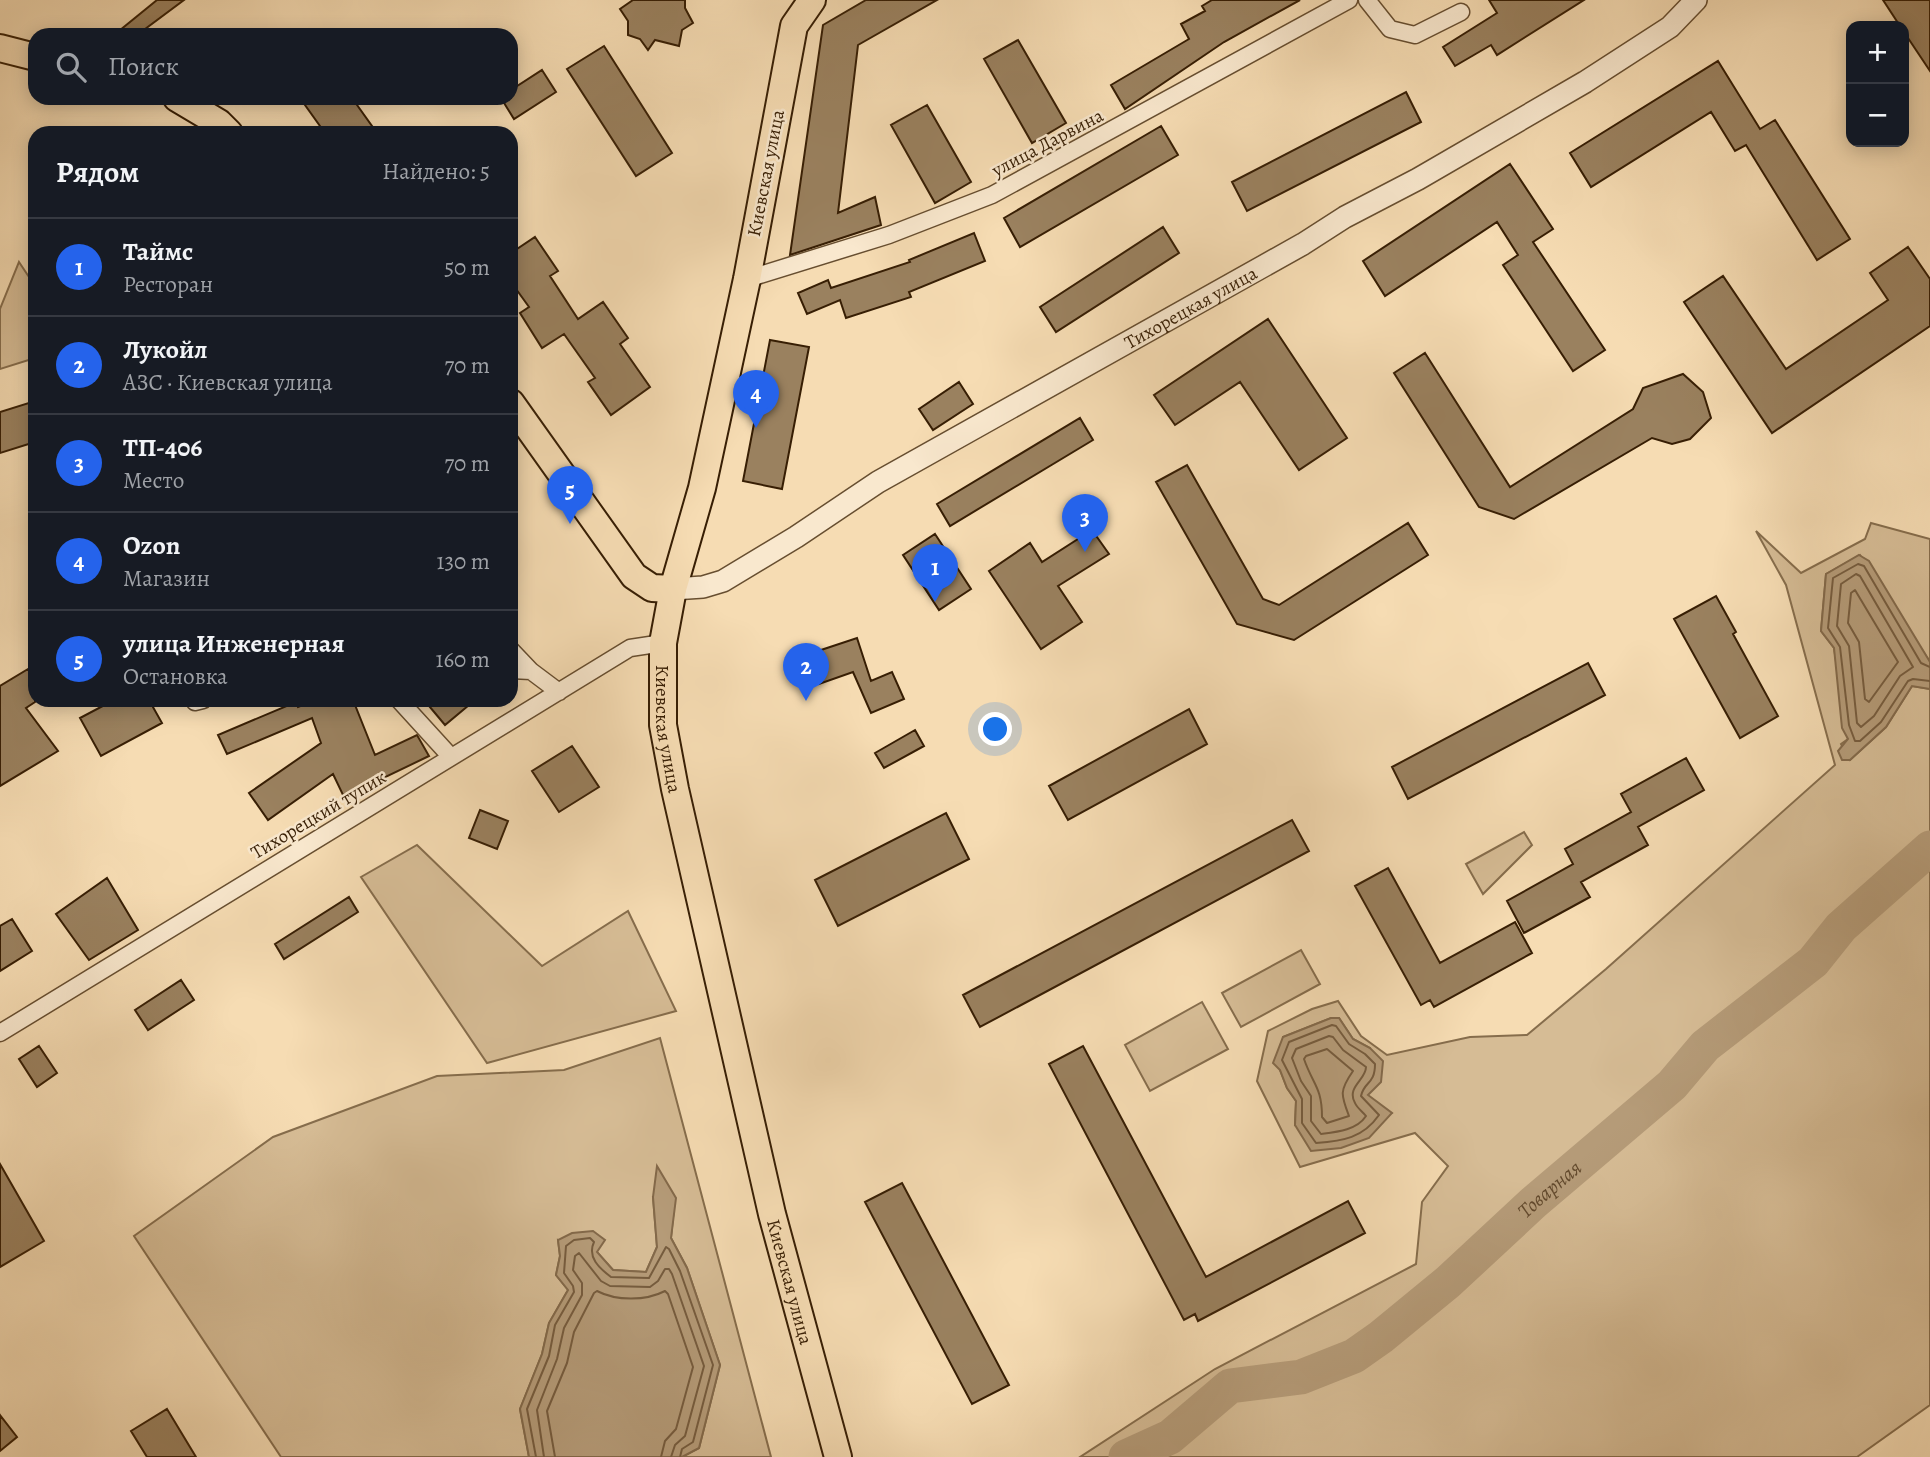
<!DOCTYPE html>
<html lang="ru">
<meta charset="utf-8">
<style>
:root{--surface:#171b24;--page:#20242c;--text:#f1f3f6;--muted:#9ea1a6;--line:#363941;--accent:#2563eb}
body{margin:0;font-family:Alegreya,serif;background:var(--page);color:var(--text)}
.controls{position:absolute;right:21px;top:21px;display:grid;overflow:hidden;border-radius:14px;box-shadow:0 4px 18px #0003}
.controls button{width:63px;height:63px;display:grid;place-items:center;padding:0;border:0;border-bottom:2px solid var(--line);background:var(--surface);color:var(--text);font:35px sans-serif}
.you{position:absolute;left:996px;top:730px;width:24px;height:24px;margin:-18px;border:5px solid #fff;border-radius:50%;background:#1a73e8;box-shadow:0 0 0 10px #1a73e833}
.badge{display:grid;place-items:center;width:46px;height:46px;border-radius:50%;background:var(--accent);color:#fff;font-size:23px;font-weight:700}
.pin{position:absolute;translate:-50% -58px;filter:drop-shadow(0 2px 4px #0008)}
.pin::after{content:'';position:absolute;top:37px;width:24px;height:21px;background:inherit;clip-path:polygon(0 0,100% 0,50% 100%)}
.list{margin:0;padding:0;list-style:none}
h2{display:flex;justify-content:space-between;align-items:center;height:91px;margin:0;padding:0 28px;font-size:30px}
h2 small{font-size:23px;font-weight:400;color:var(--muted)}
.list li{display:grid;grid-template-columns:46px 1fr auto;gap:21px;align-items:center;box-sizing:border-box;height:98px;padding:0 28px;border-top:2px solid var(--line)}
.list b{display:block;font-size:26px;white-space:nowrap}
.list p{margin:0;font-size:23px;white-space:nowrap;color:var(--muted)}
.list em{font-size:23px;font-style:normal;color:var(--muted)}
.icon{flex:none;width:38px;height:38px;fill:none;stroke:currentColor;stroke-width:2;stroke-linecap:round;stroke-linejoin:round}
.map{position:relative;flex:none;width:1930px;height:1457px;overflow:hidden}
.search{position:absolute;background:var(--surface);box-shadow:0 4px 18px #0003;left:28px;top:28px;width:490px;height:77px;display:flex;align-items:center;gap:18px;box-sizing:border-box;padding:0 24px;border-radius:21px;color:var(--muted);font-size:26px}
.panel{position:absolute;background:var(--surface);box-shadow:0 4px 18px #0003;left:28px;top:126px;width:490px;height:581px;border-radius:21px}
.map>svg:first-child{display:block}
.green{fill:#d6bc95;stroke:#866d4c;stroke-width:2;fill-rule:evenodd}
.water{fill:#b59b78;stroke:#83694a;stroke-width:2}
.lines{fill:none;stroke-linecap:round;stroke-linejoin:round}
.shore{stroke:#765c3e;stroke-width:2}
.river{stroke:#b59b78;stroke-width:35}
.building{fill:#9a815f;stroke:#371e04;stroke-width:2}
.minor-casing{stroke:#674e30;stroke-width:19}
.tertiary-casing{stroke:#674e30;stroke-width:24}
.primary-casing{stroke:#371e04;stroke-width:30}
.minor{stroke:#f9e8ce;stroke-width:16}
.tertiary{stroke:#f9e8ce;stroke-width:21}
.primary{stroke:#f6dcb3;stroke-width:26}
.labels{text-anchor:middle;stroke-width:5;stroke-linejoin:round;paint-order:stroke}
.street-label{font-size:19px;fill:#371e04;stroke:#f9e8ce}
.water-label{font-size:21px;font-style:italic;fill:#634a2d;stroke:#f9e8ce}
</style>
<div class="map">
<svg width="1930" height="1457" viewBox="0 0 1930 1457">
<rect width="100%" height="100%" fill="#f6dcb3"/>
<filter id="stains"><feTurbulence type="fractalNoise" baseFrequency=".00286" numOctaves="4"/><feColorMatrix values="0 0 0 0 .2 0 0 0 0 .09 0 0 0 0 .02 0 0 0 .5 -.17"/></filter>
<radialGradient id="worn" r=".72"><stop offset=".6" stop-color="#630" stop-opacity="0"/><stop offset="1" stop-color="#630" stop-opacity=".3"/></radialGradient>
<!-- green -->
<path class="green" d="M19 262 35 286V358L0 369V309Z
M1871 523 1930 539V662L1860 555 1826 574 1821 631 1834 648 1848 739 1841 744 1850 760 1886 727 1912 686 1930 689V1405L1857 1457H1080L1215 1369 1416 1264 1422 1202 1448 1166 1415 1133 1300 1167 1257 1081 1268 1031 1312 1009 1338 1001 1361 1036 1387 1055 1470 1037 1527 1035 1606 969 1835 765 1786 585 1756 531 1801 573 1865 539ZM1331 1018H1339L1353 1039 1370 1048 1367 1095 1391 1113 1295 1125 1296 1101 1287 1088 1280 1070 1283 1037Z
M1524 832 1532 845 1483 894 1466 864Z
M417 845 542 966 628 911 676 1011 487 1063 361 877Z
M1301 950 1320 984 1241 1027 1222 993Z
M1202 1002 1228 1049 1150 1091 1125 1045Z
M660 1038 771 1457H682L699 1448 720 1365 687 1268 671 1238 675 1198 653 1197 657 1247 646 1272 613 1270 597 1252 558 1240 560 1256 556 1275 568 1290 549 1323 542 1354 520 1409 529 1457H281L134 1236 273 1137 437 1076 564 1070Z"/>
<!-- water -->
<path class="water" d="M1859 555 1869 561 1930 662V689L1912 686 1886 727 1850 760H1842L1838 751 1848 739 1842 728 1834 648 1821 631 1826 574Z
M1331 1018H1339L1353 1039 1370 1048 1383 1061 1381 1082 1368 1095 1392 1113 1369 1138 1341 1148 1311 1151 1295 1125 1296 1101 1287 1088 1280 1070 1273 1063 1283 1037Z
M657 1166 676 1198 671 1238 687 1268 720 1365 699 1448 682 1457H529L520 1409 542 1354 549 1323 568 1290 556 1275 560 1256 558 1240 572 1233 593 1231 605 1240 597 1252 613 1270 646 1272 657 1247 653 1197Z"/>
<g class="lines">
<!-- shore -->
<path class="shore" d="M1856 574 1860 576 1913 667 1900 676 1874 716 1861 727 1857 723 1849 646 1837 626 1841 584Z
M1855 590 1898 662 1869 702 1865 699 1859 642 1848 623 1851 593Z
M1930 667 1921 663 1864 566 1858 564 1833 578 1828 628 1840 647 1849 725 1855 741H1860L1881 722 1908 681 1913 679 1930 681
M1332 1025 1336 1026 1349 1044 1365 1054 1375 1064C1375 1085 1364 1081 1361 1096L1379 1115C1363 1138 1343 1141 1316 1143L1302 1123V1099L1282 1060 1289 1042Z
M1329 1036 1333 1037 1343 1050 1366 1067C1366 1080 1346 1087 1355 1103 1357 1108 1363 1112 1366 1116 1357 1130 1337 1132 1321 1134L1311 1121V1096L1301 1081 1292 1058 1296 1049Z
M1327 1049 1353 1071C1339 1091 1341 1095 1349 1116L1327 1123 1322 1117C1322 1087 1313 1085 1304 1059L1306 1056Z
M536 1457 527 1409 549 1356 555 1325 574 1292 573 1286 564 1273 566 1246 574 1240 590 1238 594 1242C587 1257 599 1268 611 1277L649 1278 666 1247 669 1249 680 1271 713 1365 693 1442 682 1449 680 1457
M544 1457 537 1410 557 1359 564 1328 582 1295V1283L573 1270 575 1256 579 1253 601 1281 610 1286 650 1287 658 1281 665 1269H669L672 1274 704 1366 685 1436 675 1445 671 1457
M555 1457 547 1411 567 1363 574 1332 594 1293 597 1291C616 1301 646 1301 665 1291L668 1294 693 1367 676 1429 665 1441 661 1457"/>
<!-- river -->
<path class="river" id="s1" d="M1126 1457 1170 1437 1230 1386 1301 1377 1354 1356 1381 1337 1448 1282 1533 1203 1672 1085 1705 1046 1813 962 1841 927 1930 848"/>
</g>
<!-- building -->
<path class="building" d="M157 0H184L137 35H114Z
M633 0H685V8L693 23 682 30 679 46 655 40 648 50 640 39 628 35V21L620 9Z
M866 0H937L858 45 838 213 875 197 881 225 790 255 823 25Z
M1212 0H1300L1224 42 1125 109 1111 85 1189 39 1181 24 1205 11 1202 6Z
M1489 0H1584L1497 55 1491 45 1455 66 1443 47 1497 13Z
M1883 0H1930V71L1904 32V26H1900Z
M1018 40 1066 123 1032 143 984 59Z
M604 46 672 153 636 176 567 69Z
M1718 61 1760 129 1775 120 1850 239 1817 260 1746 145 1735 151 1711 112 1591 187 1570 153Z
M542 70 556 92 514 119 501 98H511V90Z
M1406 92 1421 122 1247 211 1232 182Z
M300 98H352L377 133H325Z
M927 105 971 182 935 203 891 125Z
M1161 126 1178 155 1020 247 1004 218Z
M1510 164 1553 229 1533 242 1605 350 1573 371 1503 265 1518 255 1497 222 1385 296 1363 261Z
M1163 227 1179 253 1056 332 1040 307Z
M974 233 985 261 909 292 911 297 846 318 840 300 807 314 798 293 828 280 831 288 910 262 909 260Z
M535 237 558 271 550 276 578 319 603 302 628 338 620 344 650 387 611 415 588 382 595 378 564 334 542 348 520 313 529 307 511 282V253Z
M1908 247 1930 279V326L1772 433 1684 302 1723 276 1786 369 1888 300 1870 273Z
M1268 319 1347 438 1299 470 1240 382 1175 425 1154 395Z
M770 340 809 347 782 489 743 481Z
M1425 353 1510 487 1633 409 1643 388 1683 374 1703 392 1711 418 1690 439 1672 444 1652 438 1514 519 1479 507 1394 373Z
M959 382 973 404 933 430 919 409Z
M35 401V442L0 453V412Z
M1080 418 1093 440 950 526 937 504Z
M1187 465 1263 599 1279 605 1408 523 1428 555 1294 640 1237 624 1156 482Z
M1092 530 1109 554 1058 586 1082 622 1041 649 989 571 1030 543 1042 562Z
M935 534 971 589 939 610 903 555Z
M1716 596 1736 632 1733 634 1778 716 1740 738 1674 619Z
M857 638 871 681 892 672 904 699 871 713 853 672 819 684 809 654Z
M1588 663 1605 695 1408 799 1392 767Z
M28 669 35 680V702L26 708 58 751 0 786V686Z
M114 700H149L162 723 101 756 80 718Z
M316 700H353L375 755 417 735 429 756 344 797 333 774 268 820 249 793 321 743 312 718 227 754 218 735 296 702 298 707Z
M424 700H475L445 725Z
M1189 709 1207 744 1068 820 1049 786Z
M915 730 924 746 884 768 875 753Z
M572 746 599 787 559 812 532 771Z
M1686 758 1704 790 1638 827 1648 845 1581 882 1590 897 1524 933 1507 901 1573 864 1565 849 1631 812 1621 794Z
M480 810 508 821 497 849 469 838Z
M946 813 969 859 838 926 815 880Z
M1292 820 1309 851 980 1027 963 995Z
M1388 868 1440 963 1515 922 1532 953 1434 1007 1430 1000 1421 1005 1355 886Z
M107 878 138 930 89 960 56 914Z
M349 897 358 912 284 959 275 944Z
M12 919 32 951 0 971V926Z
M181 980 194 1000 148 1030 135 1010Z
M39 1046 57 1073 37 1087 19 1059Z
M1083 1046 1206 1277 1348 1201 1365 1233 1198 1321 1195 1314 1184 1320 1049 1064Z
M0 1164 44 1241 0 1267Z
M902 1183 1009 1385 972 1404 865 1202Z
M167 1409 196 1457H147L131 1431Z
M0 1415 17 1437 0 1451Z"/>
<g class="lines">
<defs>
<path id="minor" d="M1367 0 1390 29 1415 35 1461 12
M747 279 889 235 992 195 1349 0
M511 650 531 671
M511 670 531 671 559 692
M399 700 451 757
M195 702 203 700
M0 1033 630 648 663 643"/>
<g id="tertiary">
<path id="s2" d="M673 589 703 587 723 581 796 537 878 482 1303 244 1345 217 1418 179 1585 82 1670 27 1696 0"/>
</g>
<g id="primary">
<path id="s3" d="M812 0 794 26 747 279 702 488 673 589 663 643V725L675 789 772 1214 838 1457"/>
<path d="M0 48 35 57"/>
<path d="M177 98 219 123 229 133"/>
<path d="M511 403 634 576 652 588 673 589"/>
</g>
</defs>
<!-- minor casing -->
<use href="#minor" class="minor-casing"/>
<!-- tertiary casing -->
<use href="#tertiary" class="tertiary-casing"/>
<!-- primary casing -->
<use href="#primary" class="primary-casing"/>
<!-- minor -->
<use href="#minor" class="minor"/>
<!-- tertiary -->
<use href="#tertiary" class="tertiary"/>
<!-- primary -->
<use href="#primary" class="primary"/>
</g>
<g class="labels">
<!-- street labels -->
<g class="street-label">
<text transform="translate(1047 142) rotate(-28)" y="7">улица Дарвина</text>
<text transform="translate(765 173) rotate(-79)" y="7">Киевская улица</text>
<text dy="7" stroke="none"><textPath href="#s2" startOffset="593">Тихорецкая улица</textPath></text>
<text dy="7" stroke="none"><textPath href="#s3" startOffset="749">Киевская улица</textPath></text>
<text transform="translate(318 814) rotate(-31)" y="7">Тихорецкий тупик</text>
<text dy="7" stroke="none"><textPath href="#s3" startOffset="1316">Киевская улица</textPath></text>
</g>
<!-- water labels -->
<g class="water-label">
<text dy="7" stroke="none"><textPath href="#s1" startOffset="513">Товарная</textPath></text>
</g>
</g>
<rect width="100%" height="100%" filter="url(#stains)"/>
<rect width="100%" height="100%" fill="url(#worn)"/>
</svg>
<div class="controls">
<button>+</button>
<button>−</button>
</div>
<div class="you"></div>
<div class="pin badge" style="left:935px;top:602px">1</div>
<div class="pin badge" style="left:806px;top:701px">2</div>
<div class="pin badge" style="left:1085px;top:552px">3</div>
<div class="pin badge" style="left:756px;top:428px">4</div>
<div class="pin badge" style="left:570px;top:524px">5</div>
<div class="search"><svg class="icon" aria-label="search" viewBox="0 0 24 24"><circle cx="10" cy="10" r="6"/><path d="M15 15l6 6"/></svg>Поиск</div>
<section class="panel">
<h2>Рядом<small>Найдено: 5</small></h2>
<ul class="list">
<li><span class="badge">1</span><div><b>Таймс</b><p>Ресторан</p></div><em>50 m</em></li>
<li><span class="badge">2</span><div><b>Лукойл</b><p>АЗС · Киевская улица</p></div><em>70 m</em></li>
<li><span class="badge">3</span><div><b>ТП-406</b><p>Место</p></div><em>70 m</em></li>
<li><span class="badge">4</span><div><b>Ozon</b><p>Магазин</p></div><em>130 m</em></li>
<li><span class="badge">5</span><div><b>улица Инженерная</b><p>Остановка</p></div><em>160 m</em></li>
</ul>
</section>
</div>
